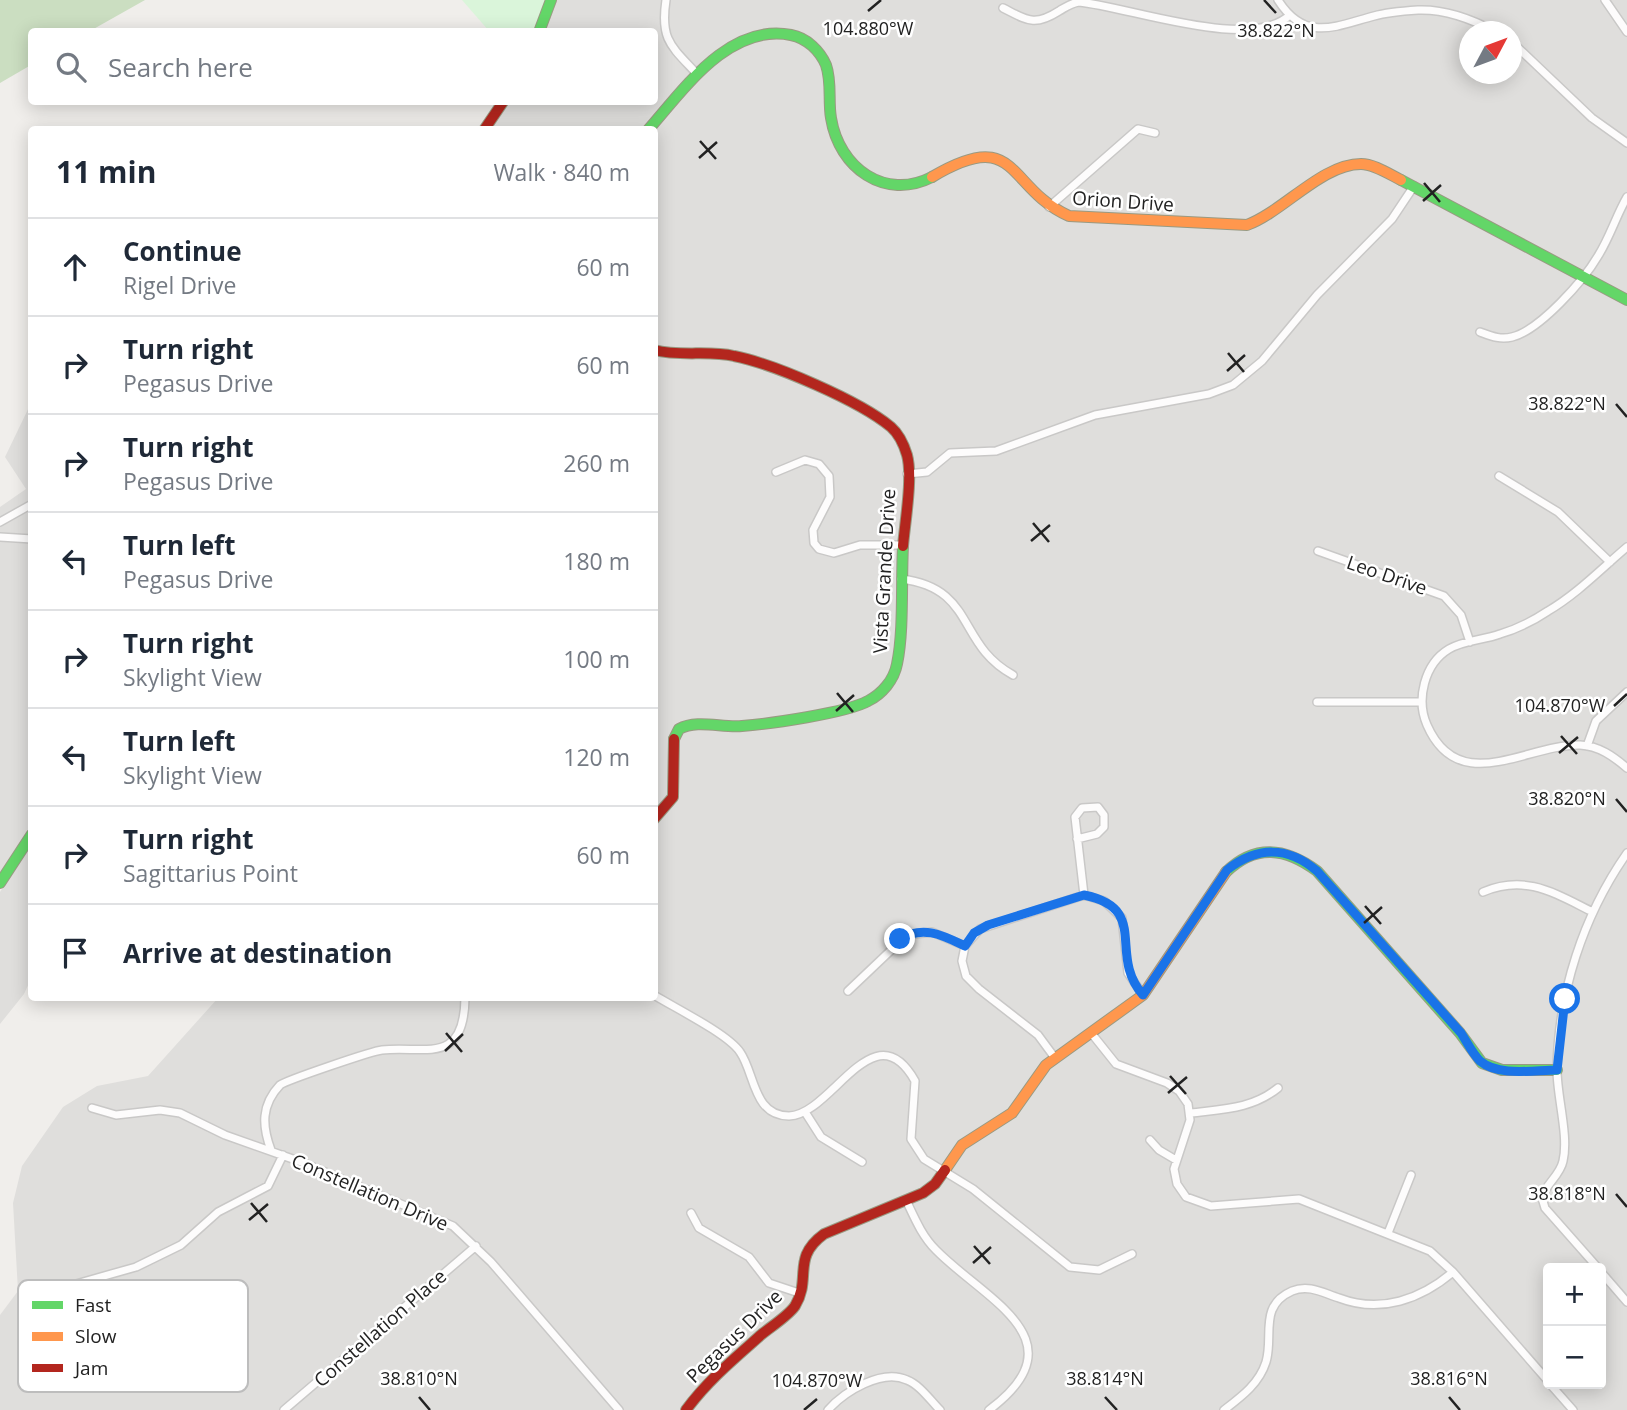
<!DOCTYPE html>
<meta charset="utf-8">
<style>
:root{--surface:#fff;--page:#f6f6f7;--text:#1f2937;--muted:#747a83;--line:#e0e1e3}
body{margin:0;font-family:"Open Sans",sans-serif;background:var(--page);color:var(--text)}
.controls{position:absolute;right:21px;bottom:21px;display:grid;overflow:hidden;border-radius:7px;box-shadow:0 4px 18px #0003}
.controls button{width:63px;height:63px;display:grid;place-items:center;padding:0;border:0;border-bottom:2px solid var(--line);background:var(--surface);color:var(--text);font:35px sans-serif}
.compass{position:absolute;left:1459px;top:21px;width:63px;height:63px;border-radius:50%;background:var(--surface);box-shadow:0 4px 18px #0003;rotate:49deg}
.stop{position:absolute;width:21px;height:21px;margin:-16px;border:5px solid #1a73e8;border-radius:50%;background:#fff}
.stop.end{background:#1a73e8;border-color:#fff;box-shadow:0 2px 7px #0008}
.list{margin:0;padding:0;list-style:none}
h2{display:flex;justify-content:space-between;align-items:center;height:91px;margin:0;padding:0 28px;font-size:30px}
h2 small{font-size:23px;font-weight:400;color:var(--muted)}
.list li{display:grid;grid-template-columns:46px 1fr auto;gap:21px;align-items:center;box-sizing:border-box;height:98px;padding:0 28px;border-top:2px solid var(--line)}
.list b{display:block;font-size:26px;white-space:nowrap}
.list p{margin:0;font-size:23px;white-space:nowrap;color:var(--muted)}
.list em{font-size:23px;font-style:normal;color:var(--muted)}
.icon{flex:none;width:38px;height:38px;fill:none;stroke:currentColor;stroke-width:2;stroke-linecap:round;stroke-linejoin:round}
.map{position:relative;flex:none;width:1627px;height:1410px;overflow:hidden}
.search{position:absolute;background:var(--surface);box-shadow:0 4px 18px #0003;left:28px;top:28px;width:630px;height:77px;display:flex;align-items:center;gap:18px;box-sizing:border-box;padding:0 24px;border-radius:7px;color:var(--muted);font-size:26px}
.panel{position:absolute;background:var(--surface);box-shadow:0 4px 18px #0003;left:28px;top:126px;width:630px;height:875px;border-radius:7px}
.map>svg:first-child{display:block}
.residential{fill:#dfdedc;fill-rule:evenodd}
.forest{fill:#cbdec1}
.park{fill:#daf5da}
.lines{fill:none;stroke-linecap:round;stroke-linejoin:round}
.street-casing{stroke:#c9c8c7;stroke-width:10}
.fast-casing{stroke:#999a82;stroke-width:12}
.slow-casing{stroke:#999a82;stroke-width:12}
.jam-casing{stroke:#999a82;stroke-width:12}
.street{stroke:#fdfcfc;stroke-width:7}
.fast{stroke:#63d668;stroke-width:10}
.slow{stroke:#ff974d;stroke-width:10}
.jam{stroke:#b3261e;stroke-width:10}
.route{stroke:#1a73e8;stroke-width:9}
.ticks{fill:none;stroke:#222;stroke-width:2.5}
.labels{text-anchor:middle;stroke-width:5;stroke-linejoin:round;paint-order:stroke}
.street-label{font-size:19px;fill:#222;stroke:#fff}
.key{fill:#fff;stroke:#bdbdbd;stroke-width:2}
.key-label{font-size:19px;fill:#222}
.ticks-label{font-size:18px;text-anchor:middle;fill:#222;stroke:#fff;stroke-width:5;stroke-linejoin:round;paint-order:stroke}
</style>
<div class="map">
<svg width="1627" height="1410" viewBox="0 0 1627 1410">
<rect width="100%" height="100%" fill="#f0eeeb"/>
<!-- residential -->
<path class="residential" d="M555 0H1627V1410H0V1315L18 1291 13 1203 22 1166 63 1107 97 1086 148 1076 218 998H654V130L489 129 507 102H654V32L544 31ZM1470 32H1512V74H1470ZM1548 1268H1601V1384H1548Z
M31 403 32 724 28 729 32 732 31 825 0 875V507L26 489 5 457Z
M31 843V979L24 994 0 1024V892Z"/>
<!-- forest -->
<path class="forest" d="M0 0H145L90 31 32 32 31 65 0 83Z"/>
<!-- park -->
<path class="park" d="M462 0H547L534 32 489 31Z"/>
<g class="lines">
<defs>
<path id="street" d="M666 0C660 40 671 46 697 74
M1278 0C1305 43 1336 26 1374 16 1388 12 1403 11 1418 10 1445 9 1472 19 1496 32
M1605 0 1627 32
M1003 8C1027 20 1034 27 1059 11 1066 7 1071 3 1079 2 1130 7 1250 52 1290 15
M1512 42 1592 118 1627 143
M1049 207 1138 129 1155 133
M1480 332C1491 336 1500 340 1512 337 1540 330 1584 280 1598 256 1610 237 1616 216 1627 197
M776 472 805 460 819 464 829 476 830 497 813 530 814 543 819 549 834 553 860 545H903
M907 474 927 472 950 453 996 451 1095 415 1209 394 1233 385 1262 361 1317 295 1392 219 1414 186
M1499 476 1558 512 1610 562
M0 522 32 504
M0 537 32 539
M1627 547C1601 569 1577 594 1548 611 1533 621 1517 629 1500 634 1484 640 1464 640 1449 649 1424 664 1416 700 1427 725 1459 798 1527 744 1580 745 1599 746 1613 756 1627 768
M1318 551 1444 596 1461 615 1470 642
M901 579C976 588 956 644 1013 675
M1317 702H1422
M1587 746 1596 721 1627 692
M1077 839 1097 834 1104 827V815L1098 807 1082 808 1075 817 1084 895
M1483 892C1526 874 1554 893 1593 912
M848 991 907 935 932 932 965 946
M654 995C675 1008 728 1034 740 1052 755 1073 753 1116 789 1116 832 1115 874 1008 915 1081L911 1139 924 1159 973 1189 1070 1267 1099 1270 1132 1254
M1092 1034 1116 1064 1167 1083 1179 1091 1188 1104 1190 1120 1174 1169 1177 1184 1186 1197 1211 1206 1299 1199 1430 1251 1453 1272 1548 1381
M1055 1058 1038 1035 979 989 966 976 962 961 965 946 980 929 1084 895 1104 901 1122 918 1128 973 1143 995
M92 1108 116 1115 160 1110 180 1113 225 1135 304 1163 453 1226 491 1262 619 1410
M805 1112 821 1137 862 1162
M1191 1113C1223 1109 1252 1109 1278 1088
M1150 1140 1159 1150 1176 1160
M271 1150C262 1126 261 1105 280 1085 287 1080 372 1051 382 1050 424 1045 464 1067 465 998
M906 1200C915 1219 922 1236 936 1250 985 1300 1083 1340 989 1410
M691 1213 699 1228 749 1257 769 1283 799 1293
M1388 1233 1411 1175
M1598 1268 1545 1208 1542 1198C1545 1184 1560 1176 1563 1161 1569 1136 1557 1097 1557 1070 1558 993 1583 916 1627 853
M1601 1272 1627 1302
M28 1332 29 1310 39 1298 76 1284 136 1267 181 1245 218 1212 268 1186 283 1155
M1550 1384 1573 1410
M284 1410 476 1246
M828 1410C844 1392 882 1368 907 1380 920 1385 930 1400 940 1410
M1224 1410C1241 1397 1259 1384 1266 1362 1274 1336 1258 1306 1292 1291 1309 1284 1323 1293 1339 1298 1381 1314 1421 1299 1453 1272"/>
<path id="fast" d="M539 32 551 0
M648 130C684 89 729 23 791 35 807 38 820 51 826 65 832 82 828 101 831 118 839 168 885 201 932 177
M1401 180 1627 300
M674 739 679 729C697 719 722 728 742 726 769 724 846 713 868 701 882 694 894 680 897 664 904 631 901 582 903 546
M1226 872C1256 843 1286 848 1317 871L1460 1033 1482 1063 1502 1070H1557
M0 883 32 834"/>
<path id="slow" d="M932 177C1019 125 1006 188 1069 216L1247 225C1284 211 1322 164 1361 164 1374 164 1389 174 1401 180
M945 1170 962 1145 1012 1113 1046 1065 1143 995 1226 872"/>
<path id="jam" d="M484 130 503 102
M654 350C681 357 708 350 734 356 774 364 860 401 891 427 899 434 904 445 907 455 913 477 905 522 903 546
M654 819 673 797 674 739
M686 1410C708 1380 735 1358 762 1334 772 1326 788 1316 795 1306 812 1278 791 1258 824 1234L923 1193 935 1184 945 1170"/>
</defs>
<!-- street casing -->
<use href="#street" class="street-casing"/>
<!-- fast casing -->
<use href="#fast" class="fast-casing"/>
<!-- slow casing -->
<use href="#slow" class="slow-casing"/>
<!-- jam casing -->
<use href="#jam" class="jam-casing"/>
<!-- street -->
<use href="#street" class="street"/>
<!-- fast -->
<use href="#fast" class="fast"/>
<!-- slow -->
<use href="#slow" class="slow"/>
<!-- jam -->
<use href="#jam" class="jam"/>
</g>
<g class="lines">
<!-- route -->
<path class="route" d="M900 939C923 925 942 935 965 946L974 933 988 925 1084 895C1151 909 1107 954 1143 995L1227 870C1257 846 1288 846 1317 871L1461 1033C1467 1042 1472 1053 1480 1061 1499 1077 1534 1070 1557 1070L1565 999"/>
</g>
<!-- ticks -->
<path class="ticks" d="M1264 0 1276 13M868 11 881 0M700 141 716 159M699 158 717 142M1424 183 1440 202M1423 201 1441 185M1228 353 1244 372M1227 371 1245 355M1616 404 1627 417M1033 523 1049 542M1031 541 1050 525M837 693 853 712M1614 706 1627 694M836 711 854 695M1561 736 1577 754M1559 753 1578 737M1616 799 1627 812M1365 906 1381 924M1364 923 1382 907M446 1033 462 1052M445 1051 463 1034M1170 1076 1186 1094M1168 1093 1187 1077M1616 1194 1627 1207M251 1203 267 1222M249 1220 268 1204M974 1246 990 1264M973 1263 991 1247M419 1397 430 1410M1105 1397 1117 1410M1449 1397 1460 1410M804 1410 817 1399"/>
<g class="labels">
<!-- street labels -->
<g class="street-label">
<text transform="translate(1123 201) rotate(4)" y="7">Orion Drive</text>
<text transform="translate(884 571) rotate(-87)" y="7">Vista Grande Drive</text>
<text transform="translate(1387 575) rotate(19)" y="7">Leo Drive</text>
<text transform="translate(370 1192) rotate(23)" y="7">Constellation Drive</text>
<text transform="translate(380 1328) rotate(-41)" y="7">Constellation Place</text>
<text transform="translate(734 1336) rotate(-44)" y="7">Pegasus Drive</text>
</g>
</g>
<!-- legend -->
<rect x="18" y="1280" width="230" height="112" rx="10" class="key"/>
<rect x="32" y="1301" width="31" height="8" fill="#63d668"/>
<rect x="32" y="1332" width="31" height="9" fill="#ff974d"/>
<rect x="32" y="1364" width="31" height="8" fill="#b3261e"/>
<g class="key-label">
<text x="75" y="1312">Fast</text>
<text x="75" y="1343">Slow</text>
<text x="75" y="1375">Jam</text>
</g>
<g class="ticks-label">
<text x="868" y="35">104.880°W</text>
<text x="1276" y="37">38.822°N</text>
<text x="1567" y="410">38.822°N</text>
<text x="1560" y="712">104.870°W</text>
<text x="1567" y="805">38.820°N</text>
<text x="1567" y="1200">38.818°N</text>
<text x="419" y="1385">38.810°N</text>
<text x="1105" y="1385">38.814°N</text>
<text x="1449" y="1385">38.816°N</text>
<text x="817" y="1387">104.870°W</text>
</g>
</svg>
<div class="controls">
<button>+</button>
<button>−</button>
</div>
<svg class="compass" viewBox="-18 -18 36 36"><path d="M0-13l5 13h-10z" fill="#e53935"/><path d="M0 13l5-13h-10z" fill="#747a83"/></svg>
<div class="stop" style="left:1565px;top:999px"></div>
<div class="stop end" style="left:900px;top:939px"></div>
<div class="search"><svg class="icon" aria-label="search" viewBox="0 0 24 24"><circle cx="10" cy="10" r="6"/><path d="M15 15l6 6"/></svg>Search here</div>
<section class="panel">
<h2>11 min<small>Walk · 840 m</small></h2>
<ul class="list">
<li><svg class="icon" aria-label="ahead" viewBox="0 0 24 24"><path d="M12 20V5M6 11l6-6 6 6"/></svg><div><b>Continue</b><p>Rigel Drive</p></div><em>60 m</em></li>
<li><svg class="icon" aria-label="right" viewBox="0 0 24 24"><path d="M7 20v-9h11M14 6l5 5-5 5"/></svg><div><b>Turn right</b><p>Pegasus Drive</p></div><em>60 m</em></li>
<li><svg class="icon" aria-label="right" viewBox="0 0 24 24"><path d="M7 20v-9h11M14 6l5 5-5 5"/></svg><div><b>Turn right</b><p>Pegasus Drive</p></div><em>260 m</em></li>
<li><svg class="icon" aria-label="left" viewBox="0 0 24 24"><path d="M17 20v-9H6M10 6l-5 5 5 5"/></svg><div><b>Turn left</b><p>Pegasus Drive</p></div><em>180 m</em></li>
<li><svg class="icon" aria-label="right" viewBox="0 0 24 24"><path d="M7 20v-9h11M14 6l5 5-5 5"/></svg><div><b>Turn right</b><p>Skylight View</p></div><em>100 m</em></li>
<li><svg class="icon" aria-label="left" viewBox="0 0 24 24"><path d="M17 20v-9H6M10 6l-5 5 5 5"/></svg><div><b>Turn left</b><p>Skylight View</p></div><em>120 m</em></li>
<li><svg class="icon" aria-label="right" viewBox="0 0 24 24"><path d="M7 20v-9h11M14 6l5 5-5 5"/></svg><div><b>Turn right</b><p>Sagittarius Point</p></div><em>60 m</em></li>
<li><svg class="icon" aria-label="arrive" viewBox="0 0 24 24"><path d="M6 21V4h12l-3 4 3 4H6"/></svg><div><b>Arrive at destination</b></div></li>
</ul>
</section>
</div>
